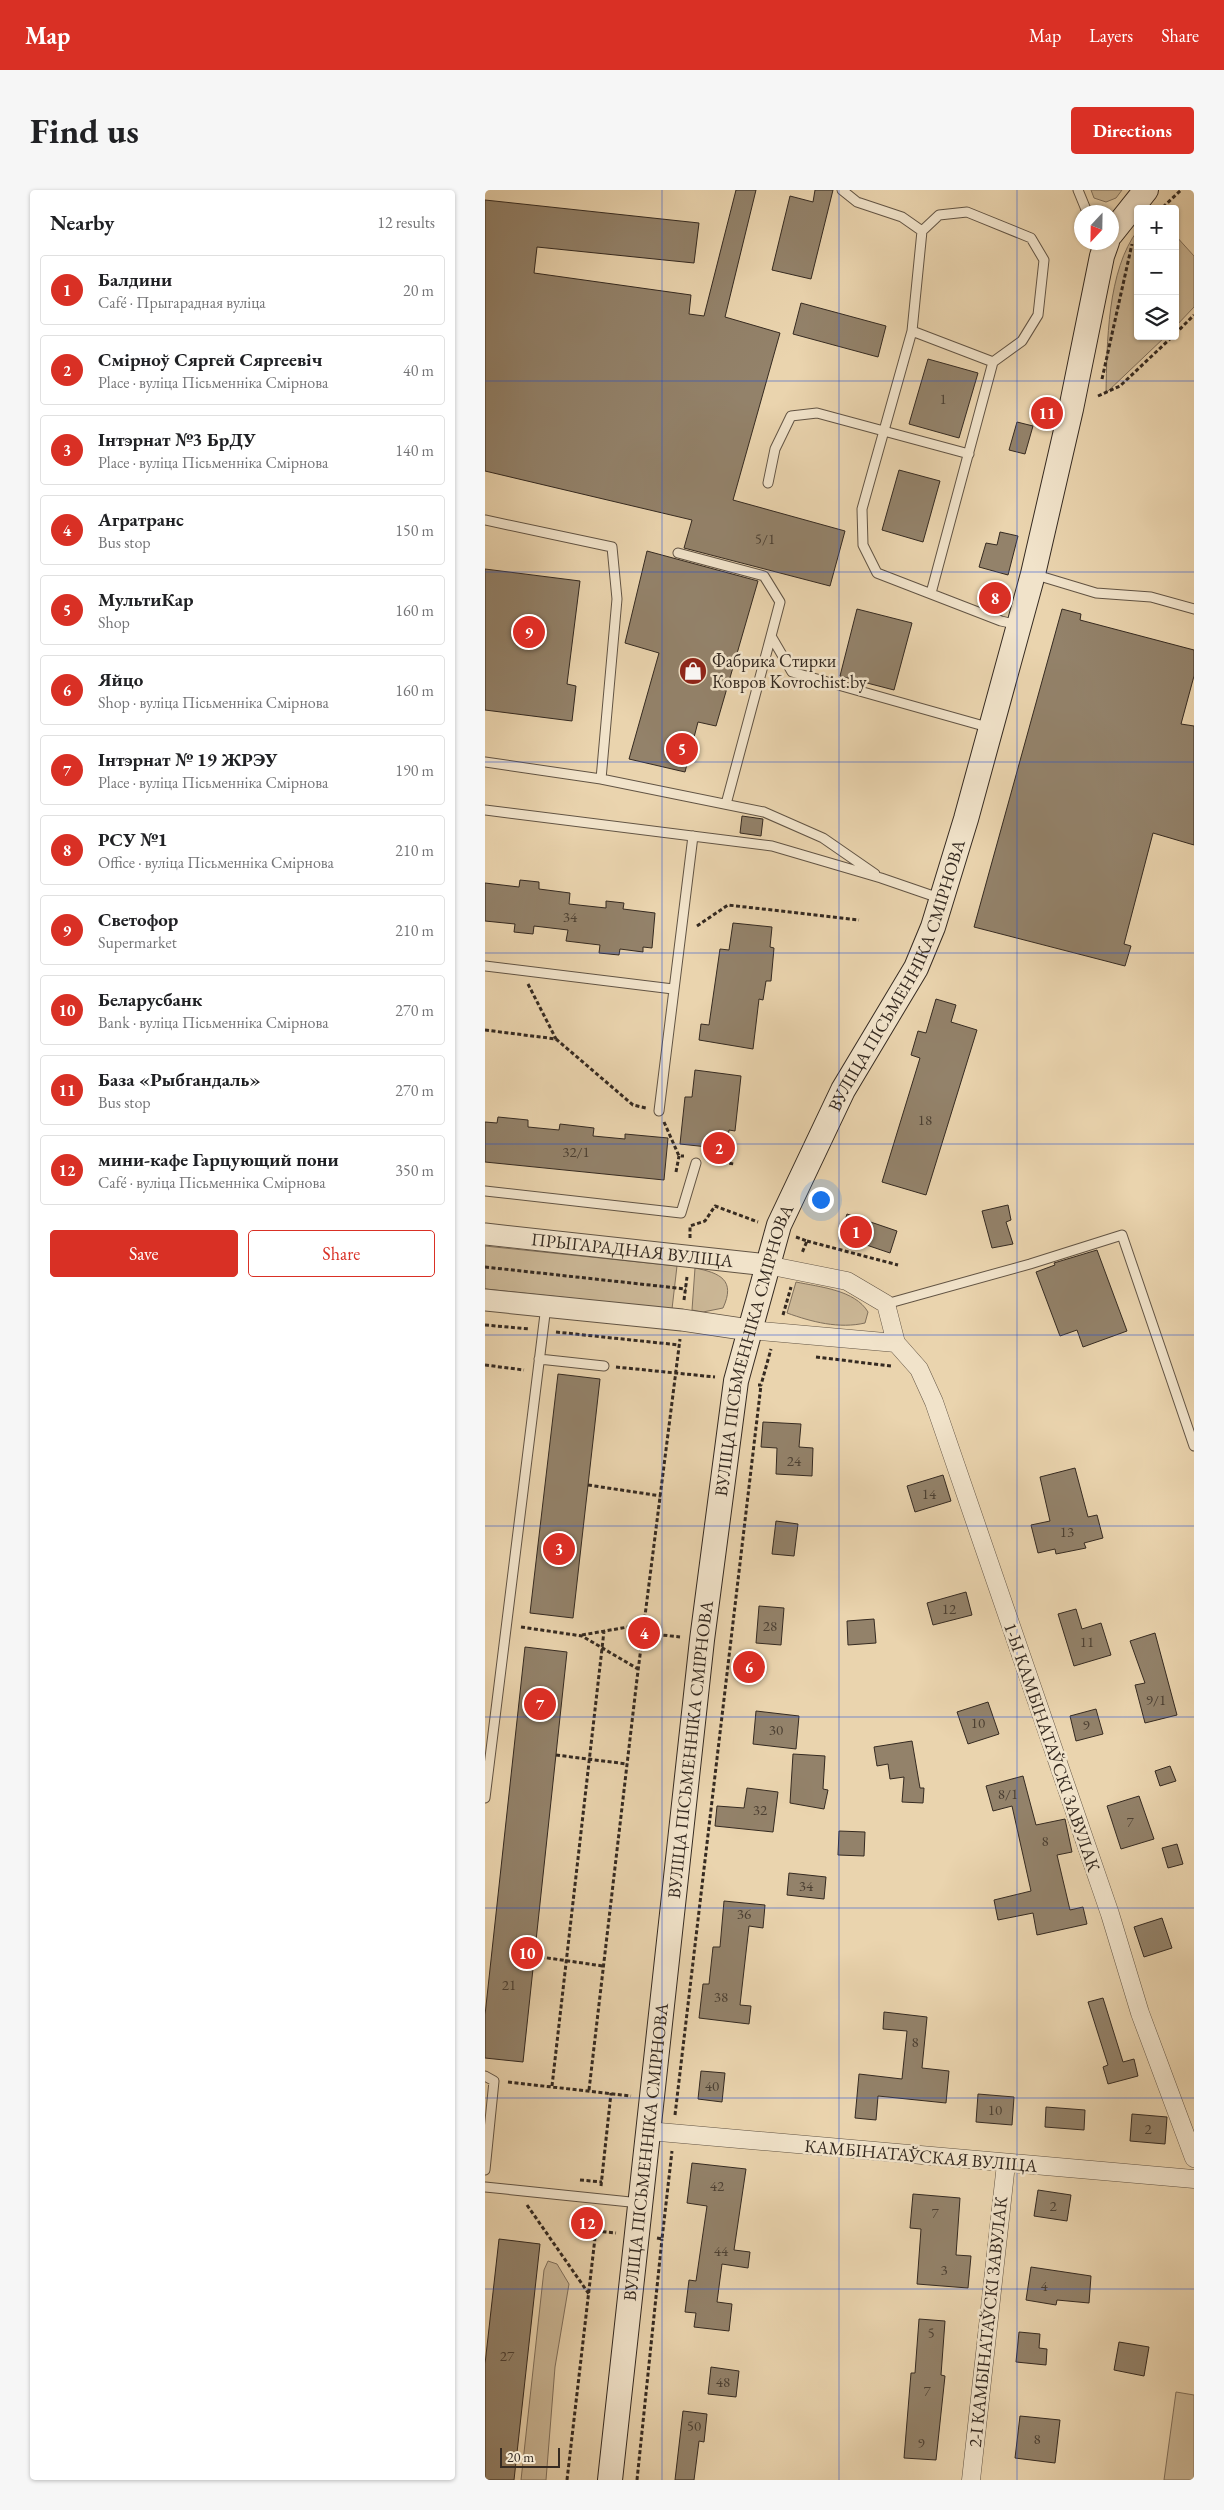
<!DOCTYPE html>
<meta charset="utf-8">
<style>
:root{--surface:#fff;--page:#f6f6f6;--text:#202124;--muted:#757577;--line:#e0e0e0;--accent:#d93025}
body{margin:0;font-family:"EB Garamond",serif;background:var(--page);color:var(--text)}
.controls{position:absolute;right:15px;top:15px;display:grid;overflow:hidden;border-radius:5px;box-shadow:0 1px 4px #0004}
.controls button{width:45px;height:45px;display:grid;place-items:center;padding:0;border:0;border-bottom:1px solid var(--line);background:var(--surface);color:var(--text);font:25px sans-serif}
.compass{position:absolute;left:589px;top:15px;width:45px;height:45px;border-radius:50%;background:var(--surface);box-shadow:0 1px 4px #0004;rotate:202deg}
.scale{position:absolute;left:15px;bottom:12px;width:60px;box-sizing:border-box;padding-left:5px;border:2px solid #352a21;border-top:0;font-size:14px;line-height:18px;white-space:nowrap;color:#352a21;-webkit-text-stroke:4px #f1e3ca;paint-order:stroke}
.you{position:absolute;left:335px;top:1009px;width:18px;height:18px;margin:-12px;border:4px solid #fff;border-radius:50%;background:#1a73e8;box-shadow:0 0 0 8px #1a73e833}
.badge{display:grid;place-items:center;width:32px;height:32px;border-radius:50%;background:var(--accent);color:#fff;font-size:16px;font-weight:700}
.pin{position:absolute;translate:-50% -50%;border:2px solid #fff;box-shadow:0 1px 5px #0006}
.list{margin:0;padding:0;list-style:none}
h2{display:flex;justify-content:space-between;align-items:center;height:65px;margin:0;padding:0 20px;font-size:21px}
h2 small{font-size:16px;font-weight:400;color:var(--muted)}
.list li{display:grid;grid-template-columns:32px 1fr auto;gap:15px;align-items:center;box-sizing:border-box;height:70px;margin:0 10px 10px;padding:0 10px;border:1px solid var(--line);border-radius:5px}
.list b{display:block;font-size:19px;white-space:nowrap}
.list p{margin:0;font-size:16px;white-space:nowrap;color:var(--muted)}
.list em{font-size:16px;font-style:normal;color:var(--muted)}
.actions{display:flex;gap:10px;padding:15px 20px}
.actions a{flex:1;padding:11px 0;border:1px solid var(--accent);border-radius:5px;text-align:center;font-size:18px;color:var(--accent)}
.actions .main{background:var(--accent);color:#fff}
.icon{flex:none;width:28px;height:28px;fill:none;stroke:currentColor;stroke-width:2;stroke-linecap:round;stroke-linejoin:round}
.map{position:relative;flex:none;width:709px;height:2290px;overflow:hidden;border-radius:5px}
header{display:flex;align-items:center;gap:30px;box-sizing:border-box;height:70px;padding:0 25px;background:var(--accent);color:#fff}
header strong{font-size:24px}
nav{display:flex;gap:28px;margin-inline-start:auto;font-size:18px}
.intro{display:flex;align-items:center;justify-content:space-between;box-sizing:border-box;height:120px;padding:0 30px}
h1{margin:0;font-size:35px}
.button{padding:12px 22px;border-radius:5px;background:var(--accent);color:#fff;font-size:18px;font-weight:700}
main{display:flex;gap:30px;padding:0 30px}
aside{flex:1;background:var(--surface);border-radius:5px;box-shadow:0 1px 4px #0004}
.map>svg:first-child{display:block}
.green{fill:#cbb796;stroke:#80705c}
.building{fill:#93826a;stroke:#352a21}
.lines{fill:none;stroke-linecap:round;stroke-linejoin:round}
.service-casing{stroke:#625444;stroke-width:11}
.minor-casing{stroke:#625444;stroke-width:19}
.tertiary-casing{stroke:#625444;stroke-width:23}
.secondary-casing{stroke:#352a21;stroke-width:26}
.path{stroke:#352a21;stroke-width:3;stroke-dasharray:4 2.5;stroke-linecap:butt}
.service{stroke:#f1e3ca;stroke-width:9}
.minor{stroke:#f1e3ca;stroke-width:18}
.tertiary{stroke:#f1e3ca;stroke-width:21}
.secondary{stroke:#f1e3ca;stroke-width:24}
.grid{fill:none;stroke:#1d4ed8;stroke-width:1;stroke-opacity:0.55}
.labels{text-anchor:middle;stroke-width:5;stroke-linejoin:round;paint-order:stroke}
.number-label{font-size:15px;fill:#4c4033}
.poi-label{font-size:18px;fill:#352a21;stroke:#f1e3ca;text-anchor:start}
.street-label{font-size:18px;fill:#352a21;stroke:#f1e3ca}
</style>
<header>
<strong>Map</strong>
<nav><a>Map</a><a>Layers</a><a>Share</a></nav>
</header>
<div class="intro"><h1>Find us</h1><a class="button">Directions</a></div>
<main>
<aside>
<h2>Nearby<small>12 results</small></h2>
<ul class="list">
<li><span class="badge">1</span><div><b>Балдини</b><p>Café · Прыгарадная вуліца</p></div><em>20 m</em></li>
<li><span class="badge">2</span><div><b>Смірноў Сяргей Сяргеевіч</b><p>Place · вуліца Пісьменніка Смірнова</p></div><em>40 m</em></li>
<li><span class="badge">3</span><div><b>Інтэрнат №3 БрДУ</b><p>Place · вуліца Пісьменніка Смірнова</p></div><em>140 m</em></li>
<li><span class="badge">4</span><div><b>Агратранс</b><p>Bus stop</p></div><em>150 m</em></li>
<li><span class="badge">5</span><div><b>МультиКар</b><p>Shop</p></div><em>160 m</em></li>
<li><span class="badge">6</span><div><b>Яйцо</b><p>Shop · вуліца Пісьменніка Смірнова</p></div><em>160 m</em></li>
<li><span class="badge">7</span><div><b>Інтэрнат № 19 ЖРЭУ</b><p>Place · вуліца Пісьменніка Смірнова</p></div><em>190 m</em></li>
<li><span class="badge">8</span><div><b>РСУ №1</b><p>Office · вуліца Пісьменніка Смірнова</p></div><em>210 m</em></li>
<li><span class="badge">9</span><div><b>Светофор</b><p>Supermarket</p></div><em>210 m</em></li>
<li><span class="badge">10</span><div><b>Беларусбанк</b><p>Bank · вуліца Пісьменніка Смірнова</p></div><em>270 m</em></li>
<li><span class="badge">11</span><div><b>База «Рыбгандаль»</b><p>Bus stop</p></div><em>270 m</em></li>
<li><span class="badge">12</span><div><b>мини-кафе Гарцующий пони</b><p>Café · вуліца Пісьменніка Смірнова</p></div><em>350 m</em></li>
</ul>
<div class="actions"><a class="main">Save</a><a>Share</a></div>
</aside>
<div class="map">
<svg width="709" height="2290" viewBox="0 0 709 2290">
<rect width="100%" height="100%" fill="#ead4ae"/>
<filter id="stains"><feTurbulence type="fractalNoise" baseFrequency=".004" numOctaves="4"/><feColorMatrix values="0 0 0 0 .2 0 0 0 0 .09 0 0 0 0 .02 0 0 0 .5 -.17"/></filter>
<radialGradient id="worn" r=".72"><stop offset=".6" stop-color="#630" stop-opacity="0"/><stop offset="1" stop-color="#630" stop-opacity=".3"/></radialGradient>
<!-- green -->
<path class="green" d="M606 0H637L631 8 621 12 609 8Z
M653 40V146H681L621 203C622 154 622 80 653 40Z
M690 45 709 66V117L690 137Z
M0 1056 192 1076 187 1119 0 1099Z
M210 1078C235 1083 251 1090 238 1118L218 1122 207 1120Z
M311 1092C335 1097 370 1100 383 1122L380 1133C354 1139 327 1132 302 1123Z
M63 2071 72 2074 84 2094 70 2177 61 2290H36L59 2080Z
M691 2202 709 2205V2290H679Z"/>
<!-- building -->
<path class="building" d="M251 0H271L240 127 295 143 248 310 360 341 345 396 199 358 207 330 0 281V10L214 33 209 73 52 57 49 83 206 105 204 124 219 126Z
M330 0H348L326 89 287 80 305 6 328 12Z
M316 113 401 136 393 167 308 144Z
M443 169 493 183 474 248 424 234Z
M532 232 548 236 540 264 524 260Z
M414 280 455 291 438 352 397 340Z
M515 342 533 346 523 385 494 377 501 353 512 355Z
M162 361 273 391 231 536 213 532 200 582 144 569 174 463 140 453Z
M0 379 95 391 82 494 91 496 87 531 0 520Z
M372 419 427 433 409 500 355 486Z
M577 419 596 424 595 430 709 460V486L696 534 709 536V655L668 643 639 754 646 756 640 776 489 737Z
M257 626 278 629 276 646 255 643Z
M35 690 54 692V699L85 703 84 714 121 718V711L139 713 138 719 170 723 167 758 158 757V762L135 759 134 765 114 763 115 755 81 751 83 740 49 736 48 744 29 742 30 734 0 731V693L34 697Z
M248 733 287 737 285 757 289 758 286 791H281L278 810 274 809 268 859 214 850 216 834 224 835 235 759 244 760Z
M451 809 471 815 466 832 492 840 441 1005 397 992 435 868 426 865 433 841 441 843Z
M210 880 256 886 250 941 244 940 241 959 195 954 200 907H207Z
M13 927 43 930V937L74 940 75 934 109 938 108 946 140 949V944L183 948 179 990 0 972V932L12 933Z
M523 1015 526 1030 521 1032 528 1054 507 1058 497 1021Z
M362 1024 412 1041 405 1063 355 1046Z
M612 1060 642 1141 598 1157 592 1140 575 1146 551 1082 570 1075 569 1073Z
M73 1184 115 1189 88 1428 45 1423Z
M278 1232 316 1234 314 1257 328 1258 327 1286 291 1284 292 1258 276 1257Z
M590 1278 603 1327 612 1325 618 1348 599 1353 601 1358 571 1364 570 1359 553 1363 546 1335 565 1331 555 1287Z
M458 1285 466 1311 430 1322 422 1296Z
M291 1331 313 1334 309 1366 287 1364Z
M481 1402 487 1425 448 1435 442 1413Z
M274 1416 299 1418 296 1455 271 1453Z
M591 1419 597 1439 616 1433 626 1465 589 1476 573 1424Z
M389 1429 391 1453 363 1455 362 1431Z
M670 1443 692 1525 660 1533 650 1495 660 1493 645 1451Z
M40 1457 82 1462 38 1872 0 1868V1825Z
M503 1512 514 1544 483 1554 472 1522Z
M611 1519 618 1544 591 1551 585 1526Z
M271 1521 314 1526 311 1559 268 1554Z
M427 1551 435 1598H439L438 1613 417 1612 419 1587 405 1589 403 1574 392 1576 389 1557Z
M308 1564 340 1566 338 1599 343 1600 339 1619 305 1613Z
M685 1576 691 1591 675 1596 670 1581Z
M538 1586 551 1635 580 1629 587 1662 572 1665 585 1720 598 1717 602 1734 552 1745 548 1723 513 1730 509 1710 546 1701 527 1616 508 1621 501 1596Z
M262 1598 293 1602 288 1642 230 1636 232 1616 259 1618Z
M654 1606 669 1649 636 1659 622 1616Z
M354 1641 380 1642 379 1666 353 1665Z
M692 1654 698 1674 683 1678 677 1658Z
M304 1683 341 1687 339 1709 302 1705Z
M239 1711 280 1715 278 1738 264 1736 255 1815 266 1816 264 1834 214 1828 218 1794H224L228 1757H235Z
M677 1728 687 1758 659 1767 649 1737Z
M618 1808 638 1872 649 1869 653 1886 623 1894 618 1877 623 1875 603 1812Z
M399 1822 442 1827 437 1878 464 1881 461 1913 393 1906 391 1930 370 1928 374 1884 417 1889 422 1841 398 1839Z
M216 1881 240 1883 237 1912 213 1909Z
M493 1904 529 1907 527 1935 491 1932Z
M561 1917 600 1920 599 1940 560 1937Z
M647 1924 682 1927 680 1954 645 1951Z
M207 1973 261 1979 249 2060 265 2062 263 2078 237 2074 232 2112 247 2114 244 2141 209 2137 211 2123 200 2122 204 2090 211 2091 222 2016 202 2013Z
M553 2000 586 2005 582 2031 549 2026Z
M428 2004 475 2008 471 2065 486 2066 483 2098 432 2094 436 2039 425 2038Z
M14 2049 55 2054 29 2290H0V2174Z
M546 2077 606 2086 604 2113 572 2110 571 2115 541 2110Z
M434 2129 460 2131 456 2185 460 2186 451 2270 419 2268 426 2183H430Z
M534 2142 555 2144 554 2158 562 2159 561 2175 531 2172Z
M634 2152 664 2157 659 2186 629 2180Z
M226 2177 254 2181 251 2207 223 2204Z
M198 2221 222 2224 219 2252 214 2251 209 2290H190Z
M535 2226 575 2230 570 2273 530 2268Z"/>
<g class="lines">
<defs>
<path id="service" d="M357 0 372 12 417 27 437 41
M593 0 602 22
M427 141 508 172
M283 293 290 259 306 226 332 223 484 264
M0 330 127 357 132 409 116 589
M193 363 279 386 295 412 286 446 307 482 506 538
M548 384 611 403 666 407 709 419
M446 403 508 172 537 151 553 125 559 70 546 48 482 22 454 25 437 41 427 141 377 319 378 355 392 383 516 431 534 435
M0 572 116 589 279 622 338 648 390 684
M241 614 286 446
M0 620 287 656 396 688 457 709
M0 776 188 799
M174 921 208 646
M0 1001 196 1023 211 973
M401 1114 545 1074 637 1045 709 1256
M54 1169 119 1176
M0 1608 61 1116
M0 1886 9 1891 0 1980
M0 1997 155 2013"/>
<path id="minor" d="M282 1075 362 1091 401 1114 411 1153 434 1179 449 1212 625 1724 655 1823 709 1968
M264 1140 411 1153
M163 1941 709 1989
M486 2290 521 1974"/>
<g id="tertiary">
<path id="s1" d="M0 1044 282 1075"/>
<path d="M0 1110 197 1130 264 1140"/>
</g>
<g id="secondary">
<path d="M626 44 661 0"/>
<path id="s2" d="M125 2290 217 1450 251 1191 294 1035 358 900 431 778 448 737 481 629 548 384 586 219 617 66 622 52"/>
</g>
</defs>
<!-- service casing -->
<use href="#service" class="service-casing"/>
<!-- minor casing -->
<use href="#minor" class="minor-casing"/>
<!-- tertiary casing -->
<use href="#tertiary" class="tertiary-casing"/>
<!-- secondary casing -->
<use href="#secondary" class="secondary-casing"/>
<!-- path -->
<path class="path" d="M678 17 696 0
M690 144 709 125
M617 189 647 54
M613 206 635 196 688 146
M212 736 243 715 374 730
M43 794 71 849
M0 840 71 849 148 915 161 918
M179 932 194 966H199
M225 970 249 974
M191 982 194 966
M311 1047 322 1051 317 1063
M205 1048V1036L220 1031 230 1016 273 1032
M322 1051 413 1075
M0 1077 201 1099
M199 1110 202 1087
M298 1125 306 1097
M0 1135 45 1139
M71 1142 194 1155
M331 1167 406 1176
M0 1175 39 1180
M131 1177 230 1187
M273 1195H276L286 1159
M103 1295 176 1306
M36 1437 97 1446 153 1479
M159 1443 195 1447
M97 1445 160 1434
M71 1565 142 1574
M49 1766 118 1776
M23 1892 146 1906
M67 1896 119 1441
M104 1900 152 1489 195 1149
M190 1925 276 1195
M95 1990 117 1992
M116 1996 126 1903
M42 2015 104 2104
M111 2041 131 2043
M172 2048 177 2049 187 1961
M82 2290 113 2022
M152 2290 177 2049"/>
<!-- service -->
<use href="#service" class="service"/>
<!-- minor -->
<use href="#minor" class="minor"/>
<!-- tertiary -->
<use href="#tertiary" class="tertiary"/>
<!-- secondary -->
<use href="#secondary" class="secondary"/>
</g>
<!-- grid -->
<path class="grid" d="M177 0V2290M354 0V2290M532 0V2290M0 191H709M0 382H709M0 572H709M0 763H709M0 954H709M0 1145H709M0 1336H709M0 1527H709M0 1718H709M0 1908H709M0 2099H709"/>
<!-- icons -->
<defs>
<symbol id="shop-disc" viewBox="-11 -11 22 22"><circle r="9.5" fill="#8f2418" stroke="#f1e3ca"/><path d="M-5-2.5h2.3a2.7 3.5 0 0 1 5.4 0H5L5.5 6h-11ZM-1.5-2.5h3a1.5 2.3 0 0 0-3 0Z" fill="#fff"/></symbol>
</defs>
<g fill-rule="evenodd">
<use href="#shop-disc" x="192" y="465" width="32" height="32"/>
</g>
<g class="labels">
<!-- number labels -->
<g class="number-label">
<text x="458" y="214">1</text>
<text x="280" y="354">5/1</text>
<text x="85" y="732">34</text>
<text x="440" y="935">18</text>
<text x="91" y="967">32/1</text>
<text x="309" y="1276">24</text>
<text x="444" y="1309">14</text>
<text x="582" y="1347">13</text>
<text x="464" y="1424">12</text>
<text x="285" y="1441">28</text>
<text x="602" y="1457">11</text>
<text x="671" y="1515">9/1</text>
<text x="493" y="1538">10</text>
<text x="601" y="1540">9</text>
<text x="291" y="1545">30</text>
<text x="523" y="1609">8/1</text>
<text x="275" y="1625">32</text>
<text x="645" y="1637">7</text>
<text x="560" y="1656">8</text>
<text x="321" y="1701">34</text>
<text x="259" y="1729">36</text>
<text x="24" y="1800">21</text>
<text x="236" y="1812">38</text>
<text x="430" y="1857">8</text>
<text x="227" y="1901">40</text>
<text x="510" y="1925">10</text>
<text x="663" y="1944">2</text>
<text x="232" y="2001">42</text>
<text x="568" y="2021">2</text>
<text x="450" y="2028">7</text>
<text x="236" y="2066">44</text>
<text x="459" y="2085">3</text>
<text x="559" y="2101">4</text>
<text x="446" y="2148">5</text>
<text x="22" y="2171">27</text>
<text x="238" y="2197">48</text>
<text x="442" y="2206">7</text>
<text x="209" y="2241">50</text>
<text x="552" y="2254">8</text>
<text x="436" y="2258">9</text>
</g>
<!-- poi labels -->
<g class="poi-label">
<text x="227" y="477">Фабрика Стирки<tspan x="227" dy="21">Ковров Kovrochist.by</tspan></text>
</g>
<!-- street labels -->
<g class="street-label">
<text dy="6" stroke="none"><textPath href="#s2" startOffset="1545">ВУЛІЦА ПІСЬМЕННІКА СМІРНОВА</textPath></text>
<text dy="6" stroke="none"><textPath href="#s1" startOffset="148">ПРЫГАРАДНАЯ ВУЛІЦА</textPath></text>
<text dy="6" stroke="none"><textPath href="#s2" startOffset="1140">ВУЛІЦА ПІСЬМЕННІКА СМІРНОВА</textPath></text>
<text transform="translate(567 1557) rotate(71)" y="6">1-Ы КАМБІНАТАЎСКІ ЗАВУЛАК</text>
<text dy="6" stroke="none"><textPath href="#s2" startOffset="735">ВУЛІЦА ПІСЬМЕННІКА СМІРНОВА</textPath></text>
<text dy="6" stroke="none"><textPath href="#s2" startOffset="330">ВУЛІЦА ПІСЬМЕННІКА СМІРНОВА</textPath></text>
<text transform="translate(436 1966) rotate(5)" y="6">КАМБІНАТАЎСКАЯ ВУЛІЦА</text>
<text transform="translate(503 2132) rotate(-84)" y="6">2-І КАМБІНАТАЎСКІ ЗАВУЛАК</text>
</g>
</g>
<rect width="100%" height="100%" filter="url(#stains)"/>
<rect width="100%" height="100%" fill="url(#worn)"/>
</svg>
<div class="controls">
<button>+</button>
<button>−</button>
<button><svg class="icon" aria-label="layers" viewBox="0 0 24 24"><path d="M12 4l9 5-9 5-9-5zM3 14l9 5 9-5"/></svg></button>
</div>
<svg class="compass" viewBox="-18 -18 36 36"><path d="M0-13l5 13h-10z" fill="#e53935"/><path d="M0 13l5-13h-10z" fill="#757577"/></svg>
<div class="scale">20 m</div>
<div class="you"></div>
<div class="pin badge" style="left:371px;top:1042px">1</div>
<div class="pin badge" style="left:234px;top:958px">2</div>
<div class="pin badge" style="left:74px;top:1359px">3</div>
<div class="pin badge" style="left:159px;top:1443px">4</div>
<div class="pin badge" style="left:197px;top:559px">5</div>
<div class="pin badge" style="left:264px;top:1477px">6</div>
<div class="pin badge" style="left:55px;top:1514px">7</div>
<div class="pin badge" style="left:510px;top:408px">8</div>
<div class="pin badge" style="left:44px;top:442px">9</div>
<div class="pin badge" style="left:42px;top:1763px">10</div>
<div class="pin badge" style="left:562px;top:223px">11</div>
<div class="pin badge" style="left:102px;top:2033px">12</div>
</div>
</main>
